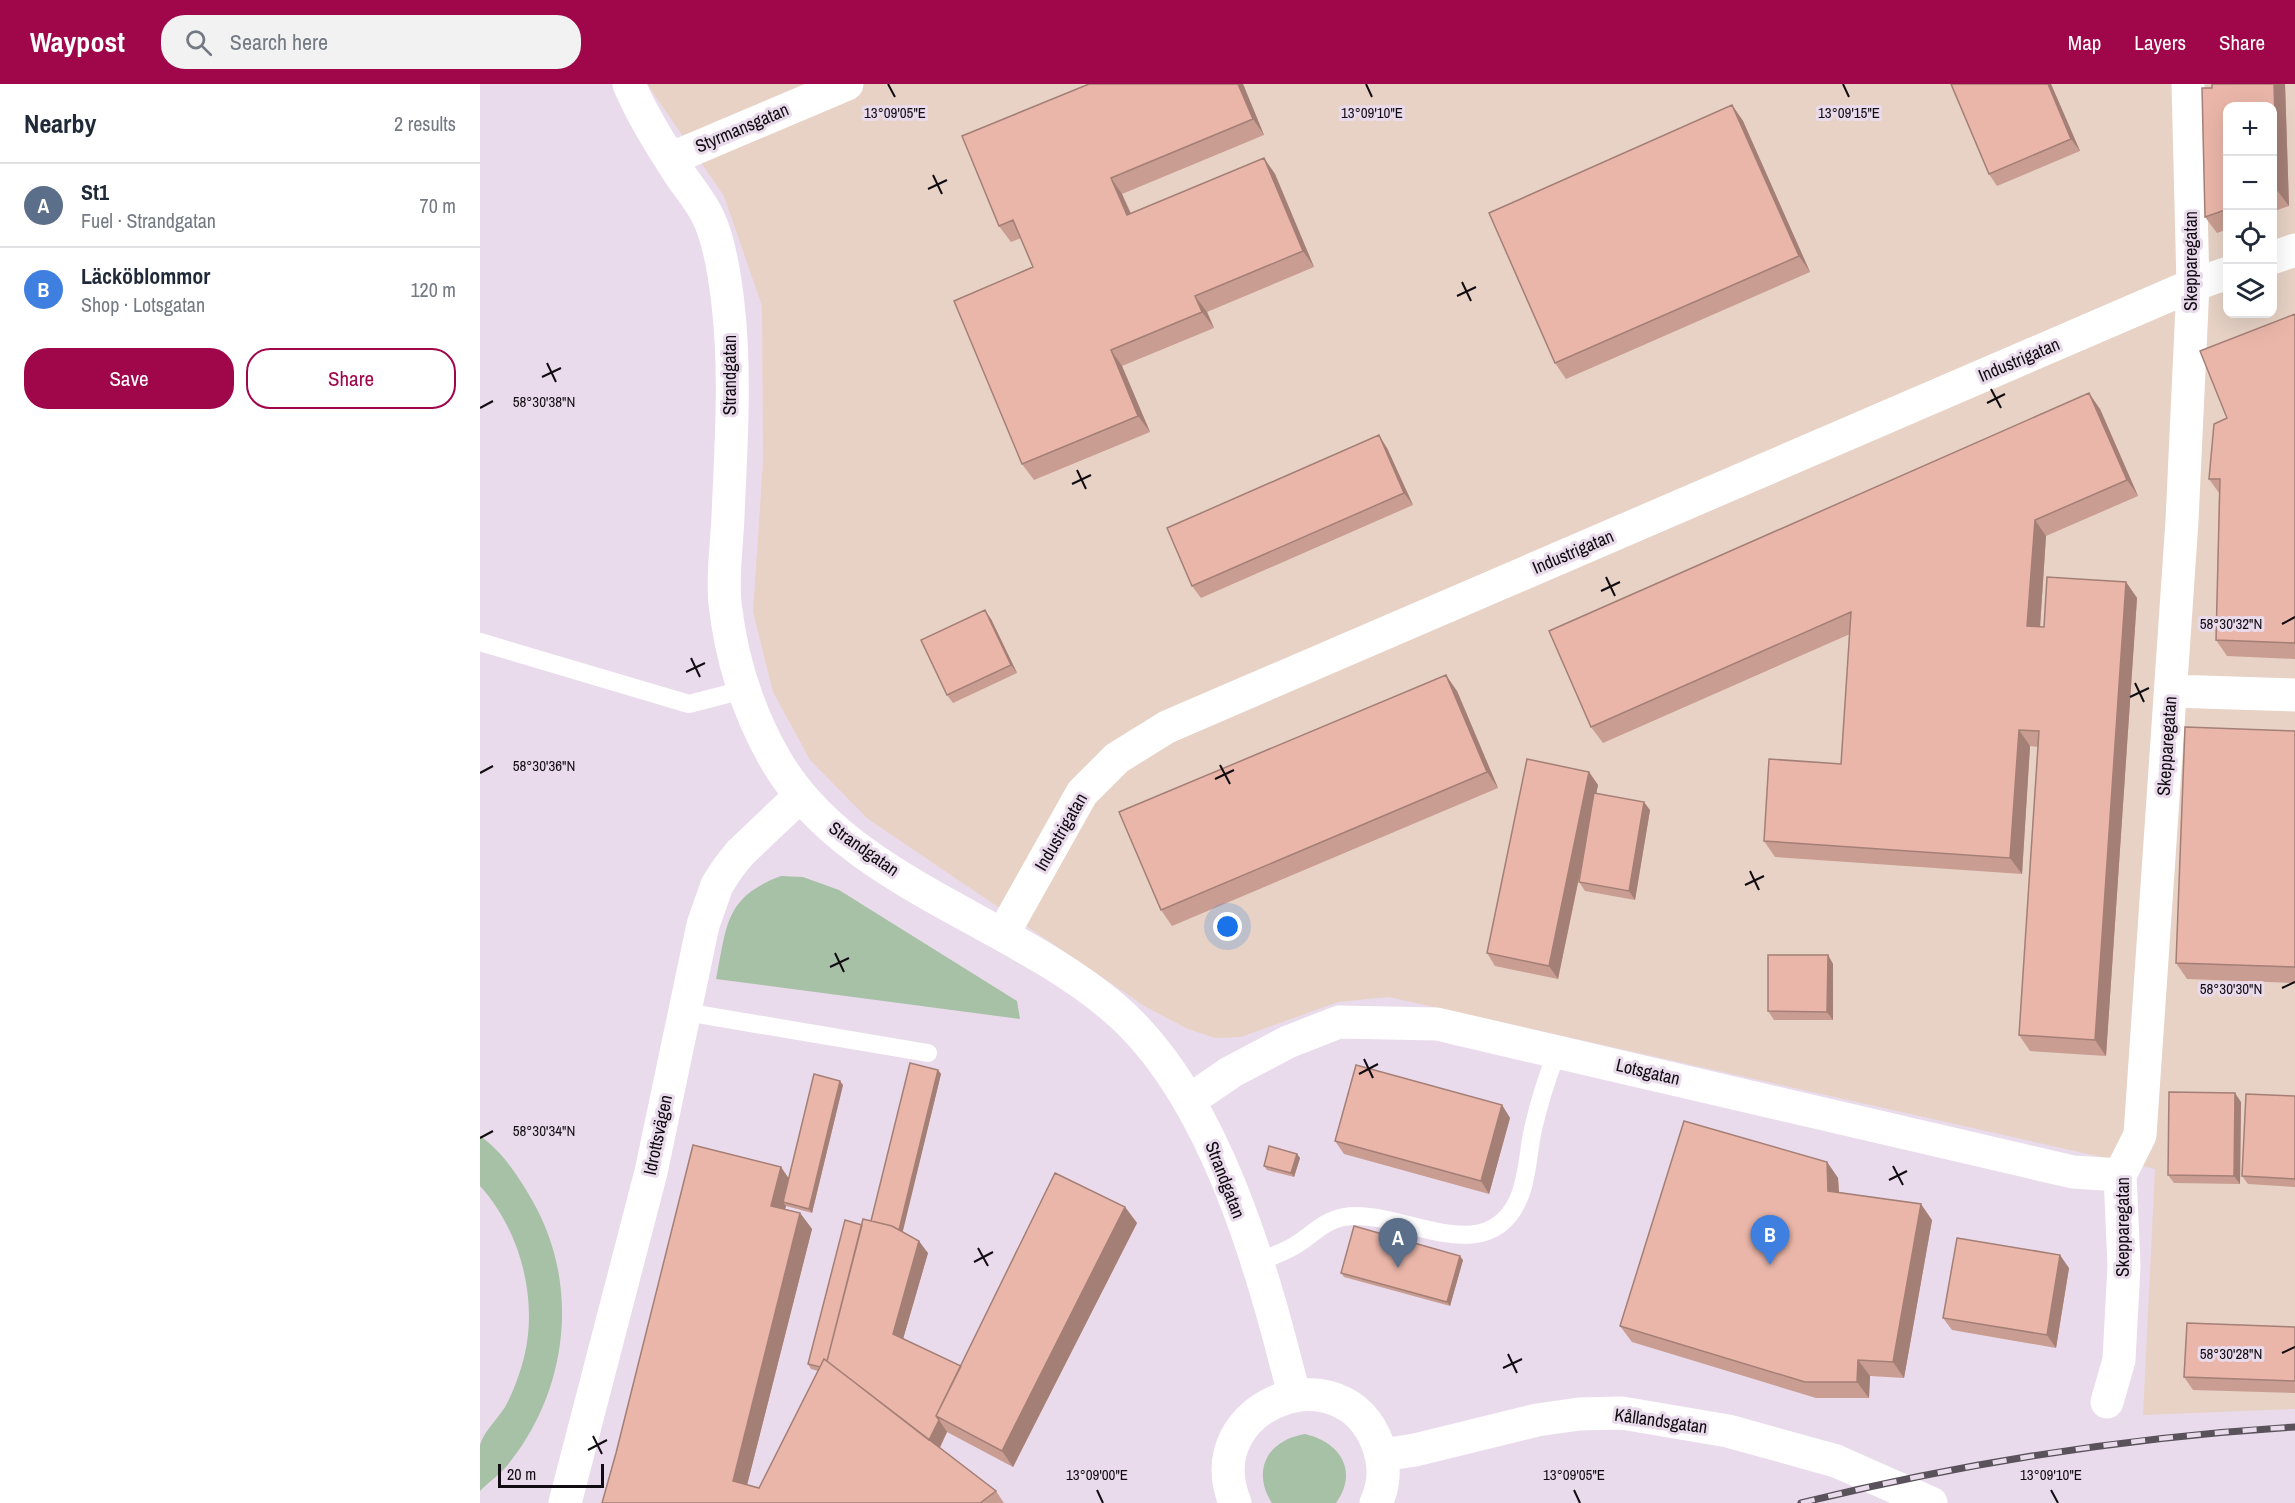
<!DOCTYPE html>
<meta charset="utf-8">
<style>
:root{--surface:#fff;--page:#f2f2f3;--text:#1f2937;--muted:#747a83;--line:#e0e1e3;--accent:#a0064a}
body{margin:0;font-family:"Archivo Narrow",sans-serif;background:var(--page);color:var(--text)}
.controls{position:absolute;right:18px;top:18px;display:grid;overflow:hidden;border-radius:12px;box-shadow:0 6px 24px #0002}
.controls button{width:54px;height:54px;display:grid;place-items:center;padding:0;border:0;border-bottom:2px solid var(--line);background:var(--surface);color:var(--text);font:30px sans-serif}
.scale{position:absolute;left:18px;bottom:15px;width:106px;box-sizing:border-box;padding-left:6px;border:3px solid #110c12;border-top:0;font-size:16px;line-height:21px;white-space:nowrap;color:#110c12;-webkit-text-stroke:4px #eadbec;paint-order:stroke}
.you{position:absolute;left:748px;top:843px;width:21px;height:21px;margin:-15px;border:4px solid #fff;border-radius:50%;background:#1a73e8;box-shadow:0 0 0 9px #1a73e833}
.badge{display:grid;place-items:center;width:39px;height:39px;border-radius:50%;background:var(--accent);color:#fff;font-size:20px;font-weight:700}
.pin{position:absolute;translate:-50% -50px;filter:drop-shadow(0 2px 3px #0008)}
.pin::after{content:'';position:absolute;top:32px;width:21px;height:18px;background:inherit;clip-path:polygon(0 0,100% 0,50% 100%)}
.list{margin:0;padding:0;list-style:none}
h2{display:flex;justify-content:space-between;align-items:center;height:78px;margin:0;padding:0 24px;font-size:26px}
h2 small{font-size:20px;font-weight:400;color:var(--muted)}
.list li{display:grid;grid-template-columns:39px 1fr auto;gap:18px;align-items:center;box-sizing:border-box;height:84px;padding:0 24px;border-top:2px solid var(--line)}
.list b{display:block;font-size:22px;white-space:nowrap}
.list p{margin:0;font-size:20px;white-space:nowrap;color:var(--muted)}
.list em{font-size:20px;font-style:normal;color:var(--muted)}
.actions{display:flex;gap:12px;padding:18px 24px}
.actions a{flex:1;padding:14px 0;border:2px solid var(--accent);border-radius:24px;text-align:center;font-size:21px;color:var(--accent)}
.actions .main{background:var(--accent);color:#fff}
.icon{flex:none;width:33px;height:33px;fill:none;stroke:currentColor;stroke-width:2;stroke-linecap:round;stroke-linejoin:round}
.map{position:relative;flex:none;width:1815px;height:1419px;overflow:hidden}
header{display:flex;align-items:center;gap:36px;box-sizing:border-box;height:84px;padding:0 30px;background:var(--accent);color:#fff}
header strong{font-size:28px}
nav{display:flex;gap:33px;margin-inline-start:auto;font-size:21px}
.search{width:420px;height:54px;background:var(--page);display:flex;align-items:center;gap:15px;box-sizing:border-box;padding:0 21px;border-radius:24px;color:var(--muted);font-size:22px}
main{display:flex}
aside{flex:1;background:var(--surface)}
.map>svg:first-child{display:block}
.industrial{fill:#e7d2c5;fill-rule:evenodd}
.green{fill:#a7c1a7}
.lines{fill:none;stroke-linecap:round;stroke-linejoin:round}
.lane{stroke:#fff;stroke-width:18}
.street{stroke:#fff;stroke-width:33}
.secondary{stroke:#fff;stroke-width:33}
.rail-casing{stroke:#5a525b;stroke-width:7}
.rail{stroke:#eadbec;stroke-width:4.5;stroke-dasharray:14;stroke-linecap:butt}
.wall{fill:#c99d91}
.shaded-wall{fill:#a47f76}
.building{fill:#eab6a9;stroke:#a47f76;stroke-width:1.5}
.ticks{fill:none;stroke:#110c12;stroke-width:2}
.labels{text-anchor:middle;stroke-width:6;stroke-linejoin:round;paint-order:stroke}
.street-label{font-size:18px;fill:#110c12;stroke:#eadbec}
.ticks-label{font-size:15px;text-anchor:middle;fill:#110c12;stroke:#eadbec;stroke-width:6;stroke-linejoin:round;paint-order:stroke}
</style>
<header>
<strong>Waypost</strong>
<div class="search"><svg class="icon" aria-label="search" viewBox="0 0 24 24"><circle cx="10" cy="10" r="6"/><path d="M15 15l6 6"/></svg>Search here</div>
<nav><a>Map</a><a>Layers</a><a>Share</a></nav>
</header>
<main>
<aside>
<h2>Nearby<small>2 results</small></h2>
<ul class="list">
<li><span class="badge" style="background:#5c6f8a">A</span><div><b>St1</b><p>Fuel · Strandgatan</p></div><em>70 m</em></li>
<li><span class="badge" style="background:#3f7fe0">B</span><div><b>Läcköblommor</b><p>Shop · Lotsgatan</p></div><em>120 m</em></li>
</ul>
<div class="actions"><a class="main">Save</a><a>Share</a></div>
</aside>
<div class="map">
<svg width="1815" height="1419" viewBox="0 0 1815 1419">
<rect width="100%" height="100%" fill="#eadbec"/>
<!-- industrial -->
<path class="industrial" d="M167 0H1815V1325L1663 1331 1675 1085 909 913 858 918 761 953 735 954 708 945 666 923 388 735 330 676 293 608 273 528 283 377 282 222 244 112ZM1748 22H1792V230H1748Z"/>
<!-- green -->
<path class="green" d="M301 792 323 793 359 806 537 917 540 935 236 895C247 842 244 813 301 792Z
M0 1052C22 1067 39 1093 52 1116 100 1199 89 1303 30 1378 22 1389 10 1397 0 1407 0 1393 0 1375 0 1361 3 1349 18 1334 25 1323 32 1311 38 1294 42 1281 60 1221 42 1148 0 1102Z
M825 1350C860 1358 879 1387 856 1419H792C771 1386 788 1356 825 1350Z"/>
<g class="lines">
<!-- lane -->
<path class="lane" d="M0 558 209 620 263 606
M205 928 448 969
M777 1179C789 1173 802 1169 814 1162 832 1152 842 1137 864 1133 918 1123 1005 1189 1038 1116 1047 1097 1048 1071 1052 1050 1058 1021 1067 994 1077 967"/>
<!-- street -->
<path class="street" d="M149 0C162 31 181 61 199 89 209 104 222 119 229 135 240 159 245 193 248 220 256 289 251 362 248 432 247 460 242 491 245 519 251 574 267 626 295 675 365 797 530 835 634 924 735 1010 783 1186 814 1311
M190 75 367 0
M1792 174 1815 166
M1691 607 1815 611
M523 850 602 709 637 674 687 643 1713 201 1748 189
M710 1016 751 988 808 958 859 938 957 940 1593 1088 1640 1091
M1627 1318 1639 1276 1644 1182 1640 1091 1660 1051 1702 437 1713 201 1708 0
M85 1419 171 1088 223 841 237 801 248 784 260 769 320 712"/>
<!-- secondary -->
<path class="secondary" d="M902 1371 935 1366 1057 1336 1099 1330 1142 1329 1248 1347 1356 1377 1451 1419
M755 1419C715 1319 864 1265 898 1361 905 1380 905 1400 896 1419"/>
<defs>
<path id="rail" d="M1321 1419C1483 1379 1649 1353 1815 1343"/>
</defs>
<!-- rail casing -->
<use href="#rail" class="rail-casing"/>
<!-- rail -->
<use href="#rail" class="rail"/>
</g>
<!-- wall -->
<path class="wall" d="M763 0 784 51 642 110 651 129 784 74 795 90 834 183 727 228 734 244 642 282 670 348 554 396 542 380 553 183 541 154 531 158 519 142Z
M1471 0H1571L1600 67 1517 102 1509 90Z
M1732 0H1805L1809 122 1792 128V22H1748V145L1737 149 1725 133Z
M1252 21 1263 37 1330 188 1086 295 1075 279Z
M1815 230V575L1747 572 1736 556 1739 409 1729 395 1747 334Z
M1620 325 1658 412 1566 452 1560 543H1564L1646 498 1657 514 1626 972 1550 967 1539 951 1558 663 1550 662 1542 790 1295 773 1284 757 1361 680 1370 550 1123 659 1111 643Z
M907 364 933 421 721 514 712 502Z
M511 535 537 589 473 619 467 611Z
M977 607 1018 704 692 842 681 826Z
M1815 647V899L1707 895 1696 879Z
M1109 688 1118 701 1116 710 1170 726 1155 816 1105 807 1099 798 1106 761 1078 895 1015 882 1007 869Z
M1348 871 1353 880V936H1294L1288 927Z
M458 986 461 990 422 1148 448 1169 423 1255 481 1282 645 1123 657 1139 533 1383 467 1348 460 1364 516 1407 524 1419H122L363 1001 332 1129 306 1122 305 1125 320 1129 332 1145 267 1401 279 1404 338 1287 331 1285 328 1280 382 1141 391 1137Z
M1815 1012V1103L1768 1100 1762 1092Z
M1761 1018 1760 1100 1694 1099 1688 1091Z
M1022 1021 1030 1034 1009 1110 864 1070 855 1057Z
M817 1070 820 1074 814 1093 787 1086 784 1082Z
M1347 1078 1358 1094 1359 1109 1452 1136 1424 1294 1390 1292 1389 1314H1336L1152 1258 1140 1242Z
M983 1176 970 1222 864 1193 861 1189Z
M1589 1184 1576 1264 1472 1246 1463 1234Z
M1815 1243V1309L1713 1306 1704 1293Z"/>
<!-- shaded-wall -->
<path class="shaded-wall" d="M758 0H763L784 51 773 35Z
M1568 0H1571L1600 67 1591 55Z
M1794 0H1805L1809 122 1797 106Z
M1252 21 1263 37 1330 188 1319 172Z
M784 74 795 90 834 183 823 167Z
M631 94 642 110 658 147 647 131Z
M715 212 727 228 734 244 722 228Z
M631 266 642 282 670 348 658 332Z
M1609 309 1620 325 1658 412 1647 396Z
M899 351 907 364 933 421 924 409Z
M1555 436 1566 452 1559 558 1547 542Z
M1646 498 1657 514 1626 972 1615 956Z
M505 526 511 535 537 589 531 581Z
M966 591 977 607 1018 704 1007 688Z
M1539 646 1550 662 1542 790 1530 774Z
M1109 688 1118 701 1078 895 1069 882Z
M1164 718 1170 726 1155 816 1149 807Z
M1348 871 1353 880V936L1347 928Z
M458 986 461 990 421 1155 418 1150Z
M360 997 363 1001 332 1129 329 1125Z
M1755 1009 1761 1018 1760 1100 1754 1092Z
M1022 1021 1030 1034 1009 1110 1001 1097Z
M817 1070 820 1074 814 1093 811 1089Z
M1347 1078 1358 1094 1360 1123 1348 1107Z
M301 1083 312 1099 303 1118 306 1122 302 1138 291 1122Z
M1441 1120 1452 1136 1424 1294 1413 1278Z
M645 1123 657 1139 533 1383 522 1367Z
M320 1129 332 1145 264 1413 253 1397Z
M439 1157 448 1169 421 1262 413 1250Z
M1580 1171 1589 1184 1576 1264 1567 1251Z
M980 1172 983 1176 970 1222 967 1218Z
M1378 1276 1390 1292 1389 1314 1377 1298Z
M459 1336 467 1348 457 1369 448 1357Z"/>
<!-- building -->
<path class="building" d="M609 0H758L773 35 631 94 647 131 784 74 823 167 715 212 722 228 631 266 658 332 542 380 474 217 553 183 533 136 519 142 482 52Z
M1471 0H1568L1591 55 1509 90Z
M1732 0H1794L1797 106 1792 108V22H1748V125L1725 133 1722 4H1732Z
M1252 21 1319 172 1075 279 1009 129Z
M1815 230V559L1736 556 1740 395H1729L1734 340 1747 334 1720 267Z
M1609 309 1647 396 1555 436 1547 542 1564 543 1567 493 1646 498 1615 956 1539 951 1559 647 1539 646 1530 774 1284 757 1289 675 1361 680 1371 528 1111 643 1069 547Z
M899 351 924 409 712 502 687 444Z
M505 526 531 581 467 611 441 556Z
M966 591 1007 688 681 826 639 728Z
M1705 643 1815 647V883L1696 879Z
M1047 675 1109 688 1069 882 1007 869Z
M1114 709 1164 718 1149 807 1099 798Z
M1288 871H1348L1347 928 1288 927Z
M430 979 458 986 419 1146 412 1142 391 1137Z
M876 981 1022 1021 1001 1097 855 1057Z
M334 990 360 997 329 1125 303 1118Z
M1689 1008 1755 1009 1754 1092 1688 1091Z
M1766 1010 1815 1012V1095L1762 1092Z
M1204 1037 1347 1078 1348 1107 1441 1120 1413 1278 1378 1276 1377 1298H1325L1140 1242Z
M213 1061 301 1083 291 1122 320 1129 253 1397 279 1404 344 1275 516 1407 500 1419H122L136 1369Z
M789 1062 817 1070 811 1089 784 1082Z
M575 1089 645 1123 522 1367 456 1332Z
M383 1135 412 1142 439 1157 413 1250 481 1282 456 1332 459 1336 449 1356 347 1277Z
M365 1136 382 1141 347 1277 344 1275 340 1283 328 1280Z
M874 1142 980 1172 967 1218 861 1189Z
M1477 1154 1580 1171 1567 1251 1463 1234Z
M1707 1239 1815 1243V1297L1704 1293Z"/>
<!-- ticks -->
<path class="ticks" d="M408 0 415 13M886 0 892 13M1363 0 1369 13M453 91 462 110M448 105 467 96M982 198 991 217M977 212 996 203M67 279 76 298M62 293 81 284M1511 305 1521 324M1507 319 1525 310M0 324 13 317M597 386 606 405M592 400 611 391M1126 493 1135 512M1121 507 1140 498M1802 540 1815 533M211 574 220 593M206 588 225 579M1655 599 1664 618M1650 613 1669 604M740 681 750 700M0 689 13 682M735 695 754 686M1270 787 1279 806M1265 801 1284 792M355 869 364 888M350 883 369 874M1802 904 1815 898M884 975 893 994M879 990 898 980M0 1054 13 1047M1413 1082 1423 1101M1409 1096 1427 1087M498 1164 508 1182M494 1178 513 1168M1802 1269 1815 1263M1028 1270 1037 1289M1023 1284 1042 1275M113 1352 122 1370M108 1366 127 1356M617 1406 623 1419M1094 1406 1100 1419M1571 1406 1578 1419"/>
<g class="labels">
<!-- street labels -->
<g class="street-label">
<text transform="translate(262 44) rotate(-23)" y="6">Styrmansgatan</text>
<text transform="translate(1711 177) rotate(-90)" y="6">Skepparegatan</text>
<text transform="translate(1539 276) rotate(-23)" y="6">Industrigatan</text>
<text transform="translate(250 291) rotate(-90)" y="6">Strandgatan</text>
<text transform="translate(1093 468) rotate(-23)" y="6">Industrigatan</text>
<text transform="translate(1687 662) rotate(-86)" y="6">Skepparegatan</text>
<text transform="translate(581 748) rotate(-60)" y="6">Industrigatan</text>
<text transform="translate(384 765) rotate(35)" y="6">Strandgatan</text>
<text transform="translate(1168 988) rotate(13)" y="6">Lotsgatan</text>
<text transform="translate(178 1051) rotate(-78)" y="6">Idrottsvägen</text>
<text transform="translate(745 1096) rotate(69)" y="6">Strandgatan</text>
<text transform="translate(1643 1143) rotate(-90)" y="6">Skepparegatan</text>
<text transform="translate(1181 1337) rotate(8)" y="6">Kållandsgatan</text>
</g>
</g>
<g class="ticks-label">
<text x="415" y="34">13°09'05"E</text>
<text x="892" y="34">13°09'10"E</text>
<text x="1369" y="34">13°09'15"E</text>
<text x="64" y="323">58°30'38"N</text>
<text x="1751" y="545">58°30'32"N</text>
<text x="64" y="687">58°30'36"N</text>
<text x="1751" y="910">58°30'30"N</text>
<text x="64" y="1052">58°30'34"N</text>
<text x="1751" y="1275">58°30'28"N</text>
<text x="617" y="1396">13°09'00"E</text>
<text x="1094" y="1396">13°09'05"E</text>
<text x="1571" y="1396">13°09'10"E</text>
</g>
</svg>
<div class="controls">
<button>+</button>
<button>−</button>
<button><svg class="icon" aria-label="locate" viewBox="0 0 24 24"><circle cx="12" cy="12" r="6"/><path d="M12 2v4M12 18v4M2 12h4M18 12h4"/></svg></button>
<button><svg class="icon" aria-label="layers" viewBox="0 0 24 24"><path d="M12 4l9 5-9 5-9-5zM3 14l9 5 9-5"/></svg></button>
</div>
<div class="scale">20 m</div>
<div class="you"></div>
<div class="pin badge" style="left:918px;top:1184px;background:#5c6f8a">A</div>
<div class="pin badge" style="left:1290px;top:1181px;background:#3f7fe0">B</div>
</div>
</main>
